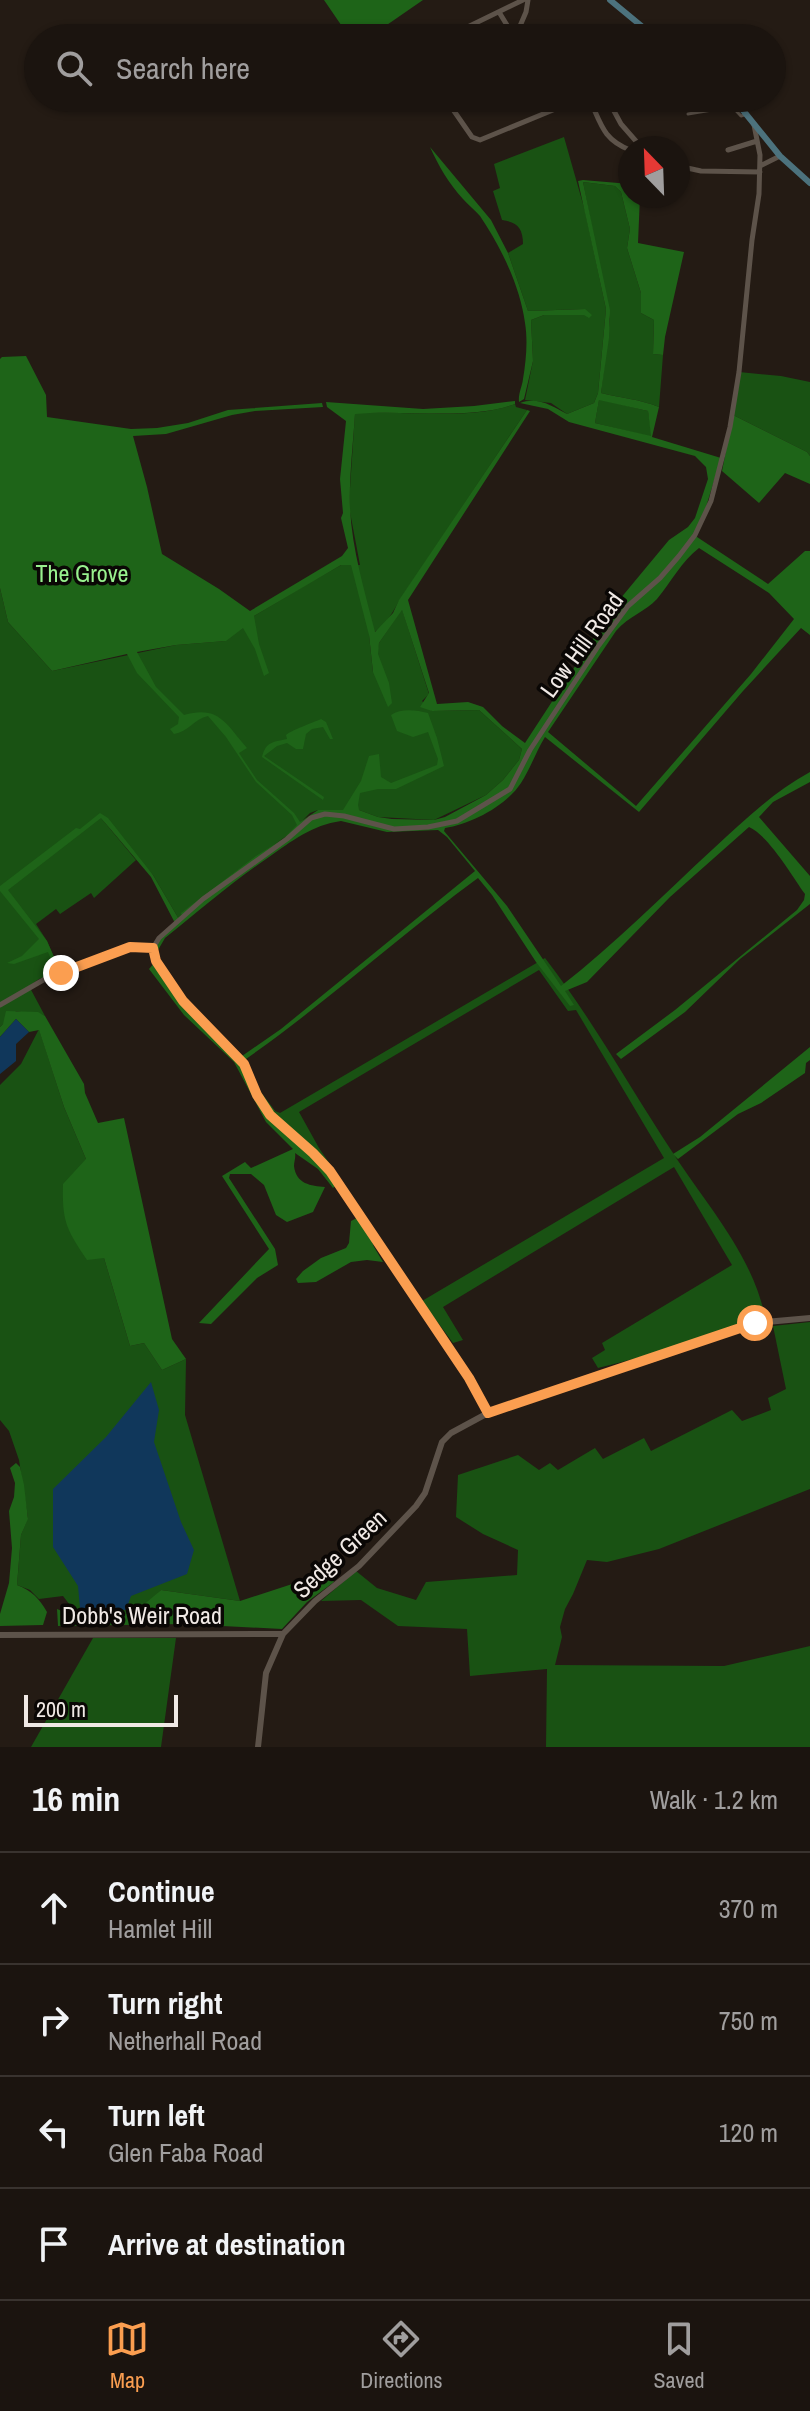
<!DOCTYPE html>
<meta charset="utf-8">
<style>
:root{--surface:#1b140f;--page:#28211d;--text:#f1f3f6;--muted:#a09e9e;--line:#39332f;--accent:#fb9e50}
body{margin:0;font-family:"Archivo Narrow",sans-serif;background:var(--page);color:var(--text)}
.compass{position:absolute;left:618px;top:136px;width:72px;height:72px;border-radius:50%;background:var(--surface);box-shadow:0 2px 6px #0004;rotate:337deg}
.scale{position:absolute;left:24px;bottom:20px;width:154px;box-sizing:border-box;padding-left:8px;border:4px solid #f0e9e5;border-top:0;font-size:22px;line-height:28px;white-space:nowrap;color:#f0e9e5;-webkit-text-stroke:6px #0a0705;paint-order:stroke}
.stop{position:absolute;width:24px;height:24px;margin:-18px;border:6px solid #fb9e50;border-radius:50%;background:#fff}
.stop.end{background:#fb9e50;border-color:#fff;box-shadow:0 2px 8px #0008}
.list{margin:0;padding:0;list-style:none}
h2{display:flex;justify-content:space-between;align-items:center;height:104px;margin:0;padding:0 32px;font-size:34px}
h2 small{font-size:26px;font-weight:400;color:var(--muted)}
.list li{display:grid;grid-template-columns:52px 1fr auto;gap:24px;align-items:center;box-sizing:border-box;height:112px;padding:0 32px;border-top:2px solid var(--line)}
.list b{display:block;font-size:30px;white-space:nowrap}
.list p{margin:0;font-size:26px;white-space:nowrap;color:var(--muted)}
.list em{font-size:26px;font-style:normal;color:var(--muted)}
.icon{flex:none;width:44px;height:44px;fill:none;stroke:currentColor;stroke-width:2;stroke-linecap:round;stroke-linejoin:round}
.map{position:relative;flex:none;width:810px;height:1747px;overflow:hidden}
.search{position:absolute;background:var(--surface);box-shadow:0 2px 6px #0004;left:24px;right:24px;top:24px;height:88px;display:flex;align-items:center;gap:20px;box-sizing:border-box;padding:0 28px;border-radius:44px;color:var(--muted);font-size:30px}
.sheet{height:552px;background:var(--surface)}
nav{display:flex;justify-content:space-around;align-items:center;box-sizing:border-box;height:112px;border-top:2px solid var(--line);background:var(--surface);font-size:22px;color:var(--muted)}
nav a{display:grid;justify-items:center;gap:4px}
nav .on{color:var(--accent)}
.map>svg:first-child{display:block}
.green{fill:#195213}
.forest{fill:#1e6418;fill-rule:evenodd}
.water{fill:#10375b}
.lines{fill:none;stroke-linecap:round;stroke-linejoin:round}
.pedestrian{stroke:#5d534a;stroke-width:3}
.minor{stroke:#5d534a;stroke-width:5}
.tertiary{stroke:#5d534a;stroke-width:6}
.secondary{stroke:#4c727d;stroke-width:6}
.route{stroke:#fb9e50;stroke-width:10}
.labels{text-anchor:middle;stroke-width:7;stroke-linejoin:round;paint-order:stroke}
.park-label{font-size:24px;fill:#98f18e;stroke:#0a0705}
.street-label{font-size:24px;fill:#f0e9e5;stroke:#0a0705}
</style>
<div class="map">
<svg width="810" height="1747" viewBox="0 0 810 1747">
<rect width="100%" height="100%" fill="#241b14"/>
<!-- green -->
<path class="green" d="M564 137 585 211 606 309 598 393 594 403 567 414 551 403 525 400 533 361 531 320 544 315H584L585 309 528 311 508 253 523 244C523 228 517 222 502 220L493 191 500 188 494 164Z
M583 182 615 186 621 192 630 229 627 248 641 293V313L654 320 653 354 663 355 659 407C639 399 621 398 601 393L610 319Z
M739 372 781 376 810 382V456L807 452 733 415Z
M599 399 648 411 652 437 595 423Z
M515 404 516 407 527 410 399 601C392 614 383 629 369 635L373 672 379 643 402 609 429 694 422 701 432 711 479 710 522 749 519 760 503 780 486 795 434 820 378 817 359 810H318L310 813 289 834 182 913 183 919 180 921 153 875 101 818 136 860 94 898 91 893 60 914 56 909 36 924 47 941 61 973 39 979 29 986 45 1016C35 1010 26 1014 16 1011L0 1027V588L8 622 52 671 176 645 225 641 254 616 306 585 341 565H360L350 512V488L355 413C404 410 469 421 515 404Z
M545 958C593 1020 630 1088 673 1153 706 1204 753 1256 765 1317 709 1334 655 1355 598 1368L592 1358 605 1350 602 1343 732 1265 674 1167 443 1307 463 1340 453 1343 422 1301 664 1158 576 1010 568 1011 539 970 299 1112 319 1148 397 1263 391 1267 336 1185 337 1183 270 1115 275 1111 280 1113Z
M39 1029 64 1107 86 1159 104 1258 130 1346 144 1343 162 1370 186 1359 185 1415 240 1601 161 1590 137 1613H76L63 1596 39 1599 30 1590 17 1585 21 1535 28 1518 19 1460 9 1431 0 1420V1085L21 1064Z
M810 1322V1489L659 1549 607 1562 587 1560 573 1594 565 1609 560 1627 562 1637 555 1665 724 1666 810 1646V1747H546L547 1669 470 1676 467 1629 398 1626 361 1600 321 1601 356 1571 377 1588 416 1600 426 1582 517 1575 518 1550 483 1534 456 1517 458 1475 518 1455 539 1470 550 1463 558 1470 595 1448 603 1459 644 1438 651 1451 732 1410 742 1421 771 1410 768 1398 786 1389 773 1326Z
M93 1638H176L161 1747H31Z"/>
<!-- forest -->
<path class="forest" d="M324 0H423L368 38H350Z
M430 147 491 220 508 253 528 311 585 309 592 315 589 318 584 315H544L531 320 533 361 524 399 519 402C518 394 522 387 523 379 526 361 528 341 525 323 520 286 501 247 480 216 475 210 468 205 463 199 449 184 438 165 430 147Z
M583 180 630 184V196H640L638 243 684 252 665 337 663 355 653 354 654 320 641 313V293L627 248 630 229 621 192 615 186 583 182 610 310 609 338 601 393C621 398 639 399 659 407L652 437 721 458 706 507 694 534 697 537 768 584 805 551H810V635L801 628 743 691 639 812 545 737C536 752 530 769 521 783 506 806 471 824 445 828L444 831 507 906 561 986C615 944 663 895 713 849 744 821 773 792 810 772V782L773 802 759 817 810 876V904L740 959 685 1012 621 1059 616 1054 675 1010 797 910 804 900 805 894C792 876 769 836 749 827L670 897 587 982 565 991 574 1005 570 1006 536 962 492 895 478 878C399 936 326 1003 246 1059L260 1091 275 1111 270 1115 313 1153 338 1184 333 1188 318 1169 295 1153C296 1157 294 1162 294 1166 296 1184 311 1186 325 1187L313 1212 287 1222 276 1215 264 1185 251 1174H230L229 1178 275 1249 278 1265 257 1278 211 1324 199 1323 269 1249 222 1176 245 1162 251 1168 293 1149 266 1122 234 1062 184 1015 149 969 156 961 153 948 159 938 176 925 151 877 101 818 8 890 47 941 61 973 54 967 48 952 14 964 7 963 22 956 39 939 0 891V886L76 828 80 829 100 813 108 818 153 875 180 921 183 919 181 913 256 856 283 839 297 825 292 815 256 782 226 737 208 716C194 719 188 732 174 734L170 729 178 724 179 717 137 673 127 654 52 671 8 622 0 588V359L2 357 26 356 46 395 47 417 131 429 157 428 188 423 228 410 322 403 323 407 255 411 232 415 166 434 133 436 147 487 162 554 219 589 250 611 342 556 348 548 341 518 343 513 340 479 346 421 327 407 326 402 423 409 474 406 515 401V404C469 421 404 409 355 414 353 445 349 477 350 508 352 550 365 592 375 632L393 613 399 600 527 410 530 411 408 600 437 704 468 702 483 707 502 726 525 743 615 605 669 540 688 527 695 518 708 479 706 467 695 456 569 422 548 409 520 403C537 396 553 406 567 414L594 403 598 393 606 309 578 181ZM599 400 648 411 651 436 595 423ZM699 548 769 593 794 619 751 674 636 806 548 732 616 631C629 616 646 611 657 599 671 582 682 561 699 548ZM341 565H351L369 635 373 672 388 707 392 703 389 683 378 654 379 643 402 610 429 693 420 707 432 711 479 710 522 749 519 760 503 780 486 795 445 817 434 820 392 819 378 817 359 810 358 805 360 793 378 789H396L444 766 437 738 428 713C416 710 401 708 391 715L397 731 413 737 428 732 438 759 437 765 391 783 381 777 379 754 369 756 361 781 343 810H318L300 822 294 813 257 780 239 753 247 748C226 724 219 705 184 715L156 687 137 652 176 645 226 641 243 628 255 649 264 676 269 673 259 644 254 616ZM341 821 387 832 438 830 447 837 475 871 281 1029 242 1056 199 1015 159 961 158 950 165 938C200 910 232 882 269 857 292 841 312 825 341 821Z
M733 415 807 452 810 456V484L785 473 759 503 722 471Z
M321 719 326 722 333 739H330L323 727 312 729 306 734 303 749H296L287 743 277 746 264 756 324 797 323 800 262 757C266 741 274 742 287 739L286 735C290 731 314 722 321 719Z
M6 1011 38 1012 45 1016 84 1084 85 1093 98 1123 124 1118 172 1339 186 1359 162 1370 144 1343 130 1346 104 1258 87 1260C66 1229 62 1221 63 1184L86 1159 64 1107 39 1030 29 1032 16 1019 0 1037V1027L3 1024Z
M810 1047V1060L806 1063 805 1073 761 1103 738 1114 678 1159 673 1154 700 1137Z
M357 1218 364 1221 374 1247 383 1262 367 1260 351 1262 316 1282 298 1283 296 1279 303 1271 321 1258 346 1248 349 1243 351 1221Z
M16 1463 20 1467 24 1485 28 1519 21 1535 17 1585C32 1591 39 1598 47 1612L43 1625 0 1626V1614L9 1583 12 1548 9 1511 14 1497 15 1483 10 1468Z
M329 1572 334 1582 307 1602 282 1629 184 1624 58 1626 57 1609 74 1616 134 1613 161 1590 240 1601Z"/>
<!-- water -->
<path class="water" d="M16 1019 29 1032 16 1044V1061L0 1074V1037Z
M151 1382 159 1410 154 1442 181 1522 194 1550 187 1574 131 1596 126 1610 80 1608 78 1586 53 1547V1489L106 1437Z"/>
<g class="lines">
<!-- pedestrian -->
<path class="pedestrian" d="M724 98 741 116 744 115
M688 114 712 110 722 98"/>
<!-- minor -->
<path class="minor" d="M499 12 513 35 517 33 526 12 528 0
M445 38 523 0
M445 98 472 137 480 140 582 98
M589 98C601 123 602 139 630 150
M607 98 621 124 642 148
M728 150 757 141
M678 166 701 171 760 172
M760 166 780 156
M153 948 159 938 203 899 287 839 311 818 325 814 344 816 394 829 428 827 457 821 510 789 530 750 599 645 628 606 660 578 679 556 695 535 711 501 730 427 739 372 752 240 759 194 760 155 754 125
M153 948 156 961 183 1001 244 1064 257 1095 270 1115 313 1153 330 1171 469 1378 488 1413
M0 1005 45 979 66 971 130 947 153 948"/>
<!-- tertiary -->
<path class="tertiary" d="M0 1635 283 1634
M258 1747 266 1673 283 1634 315 1601 359 1566 416 1506 425 1493 442 1442 451 1433 488 1413 601 1374 656 1358 721 1333 755 1323 810 1318"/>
<!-- secondary -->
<path class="secondary" d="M610 0 656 38
M733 98 780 156 810 183"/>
</g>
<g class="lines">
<!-- route -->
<path class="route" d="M61 973 130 947 153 948 156 961 183 1001 244 1064 257 1095 270 1115 313 1153 330 1171 469 1378 488 1413 755 1323"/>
</g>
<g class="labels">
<!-- park labels -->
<g class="park-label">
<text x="82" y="582">The Grove</text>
</g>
<!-- street labels -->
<g class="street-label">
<text transform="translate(582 645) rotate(-54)" y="8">Low Hill Road</text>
<text transform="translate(340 1554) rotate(-43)" y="8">Sedge Green</text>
<text x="142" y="1624">Dobb's Weir Road</text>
</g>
</g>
</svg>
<svg class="compass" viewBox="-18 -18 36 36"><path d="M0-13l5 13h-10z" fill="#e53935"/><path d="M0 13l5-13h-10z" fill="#a09e9e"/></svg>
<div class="scale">200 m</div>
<div class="stop" style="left:755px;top:1323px"></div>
<div class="stop end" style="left:61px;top:973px"></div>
<div class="search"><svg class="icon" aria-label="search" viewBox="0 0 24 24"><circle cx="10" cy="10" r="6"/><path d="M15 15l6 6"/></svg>Search here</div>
</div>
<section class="sheet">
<h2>16 min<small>Walk · 1.2 km</small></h2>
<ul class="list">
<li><svg class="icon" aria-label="ahead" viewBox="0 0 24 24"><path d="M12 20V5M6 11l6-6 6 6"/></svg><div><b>Continue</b><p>Hamlet Hill</p></div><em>370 m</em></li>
<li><svg class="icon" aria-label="right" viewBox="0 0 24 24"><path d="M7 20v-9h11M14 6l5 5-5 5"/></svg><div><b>Turn right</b><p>Netherhall Road</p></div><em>750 m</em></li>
<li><svg class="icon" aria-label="left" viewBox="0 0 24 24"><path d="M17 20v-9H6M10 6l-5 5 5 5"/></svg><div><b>Turn left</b><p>Glen Faba Road</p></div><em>120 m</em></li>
<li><svg class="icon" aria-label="arrive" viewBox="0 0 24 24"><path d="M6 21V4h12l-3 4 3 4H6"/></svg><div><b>Arrive at destination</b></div></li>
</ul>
</section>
<nav>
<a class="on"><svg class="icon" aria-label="map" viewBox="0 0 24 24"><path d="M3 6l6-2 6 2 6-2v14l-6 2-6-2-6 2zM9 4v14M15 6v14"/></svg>Map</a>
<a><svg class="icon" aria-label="directions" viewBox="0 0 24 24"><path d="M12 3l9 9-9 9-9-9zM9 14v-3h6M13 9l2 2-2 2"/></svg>Directions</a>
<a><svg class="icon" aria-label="saved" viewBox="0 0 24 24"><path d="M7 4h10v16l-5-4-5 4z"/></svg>Saved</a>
</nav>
